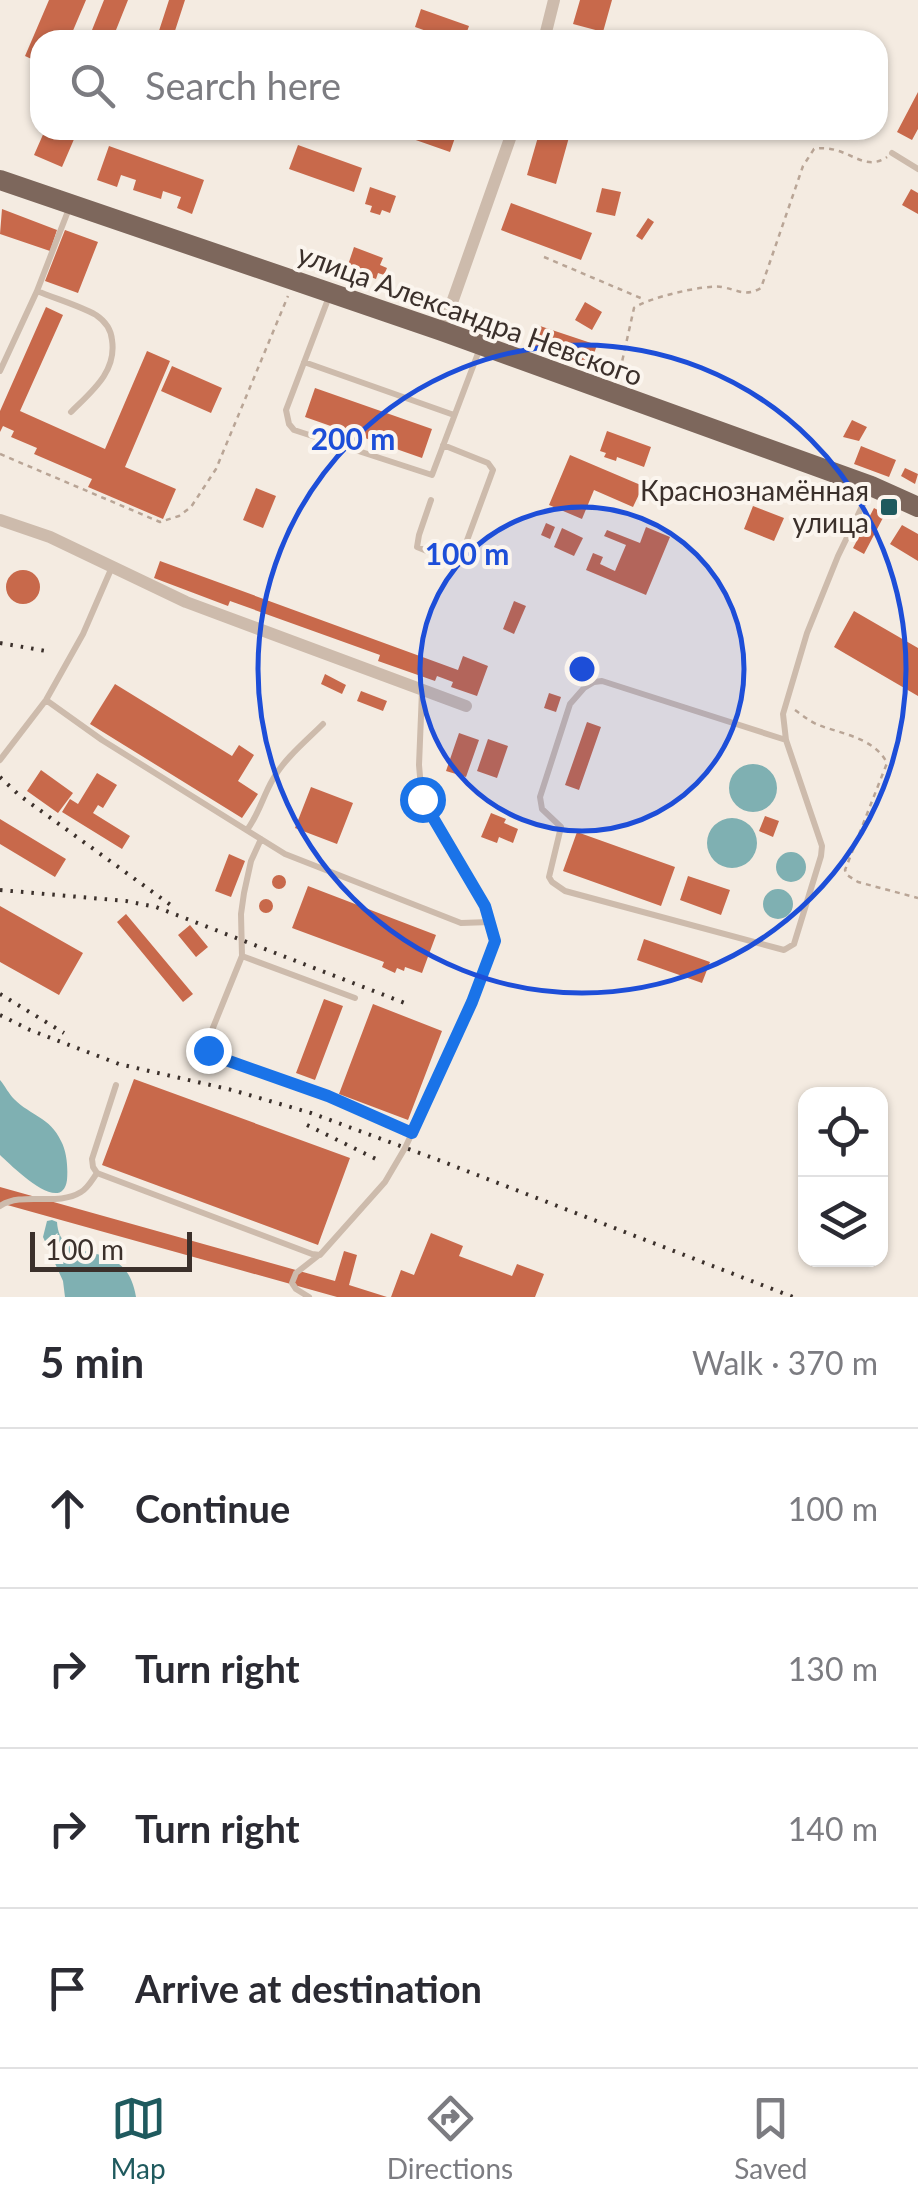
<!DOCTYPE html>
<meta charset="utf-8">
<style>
:root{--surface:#fff;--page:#f7f7f7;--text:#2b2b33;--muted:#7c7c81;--line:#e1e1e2;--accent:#1f5a5e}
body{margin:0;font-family:Lato,sans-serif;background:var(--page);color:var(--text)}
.controls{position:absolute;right:30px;bottom:30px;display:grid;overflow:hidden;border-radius:20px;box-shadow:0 2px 8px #0004}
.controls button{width:90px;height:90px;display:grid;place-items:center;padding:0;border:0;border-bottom:2px solid var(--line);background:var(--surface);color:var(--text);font:50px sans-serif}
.scale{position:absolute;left:30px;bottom:25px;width:162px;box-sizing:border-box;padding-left:10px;border:5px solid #3b302b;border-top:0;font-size:28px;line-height:35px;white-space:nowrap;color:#3b302b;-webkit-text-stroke:8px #fbf5ee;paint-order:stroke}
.stop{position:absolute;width:30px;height:30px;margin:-22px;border:8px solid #1a73e8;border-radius:50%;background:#fff}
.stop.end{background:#1a73e8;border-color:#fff;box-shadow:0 2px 10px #0008}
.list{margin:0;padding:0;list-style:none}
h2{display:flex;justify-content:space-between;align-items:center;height:130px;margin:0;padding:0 40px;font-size:42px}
h2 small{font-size:32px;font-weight:400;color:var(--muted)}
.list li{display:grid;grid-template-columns:65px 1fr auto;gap:30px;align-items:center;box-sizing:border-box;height:160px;padding:0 40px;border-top:2px solid var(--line)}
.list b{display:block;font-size:38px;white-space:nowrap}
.list em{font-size:32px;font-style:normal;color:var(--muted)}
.icon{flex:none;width:55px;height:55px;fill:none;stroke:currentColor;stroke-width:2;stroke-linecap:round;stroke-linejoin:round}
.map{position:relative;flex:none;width:918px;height:1297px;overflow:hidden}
.search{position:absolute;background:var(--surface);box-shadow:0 2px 8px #0004;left:30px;right:30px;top:30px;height:110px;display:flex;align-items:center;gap:25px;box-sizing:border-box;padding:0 35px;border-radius:30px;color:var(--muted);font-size:38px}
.sheet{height:770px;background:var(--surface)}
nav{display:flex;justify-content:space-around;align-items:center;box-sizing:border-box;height:140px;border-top:2px solid var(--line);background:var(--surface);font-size:28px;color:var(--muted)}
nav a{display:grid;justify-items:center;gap:5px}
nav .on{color:var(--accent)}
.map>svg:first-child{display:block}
.water{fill:#7fb0b2}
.building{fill:#c8694b}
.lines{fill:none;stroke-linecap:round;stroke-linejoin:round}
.path{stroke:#b9a596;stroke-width:2.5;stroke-dasharray:5 5;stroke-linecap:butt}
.service{stroke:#cdbbac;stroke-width:6}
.minor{stroke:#cdbbac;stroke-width:12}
.primary{stroke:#7d675c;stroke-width:20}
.rail{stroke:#3b302b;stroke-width:4;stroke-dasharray:2.5 8;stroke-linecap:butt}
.route{stroke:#1a73e8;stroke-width:12}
.ring{fill:none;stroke:#1d4ed8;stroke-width:5}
.poi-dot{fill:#1f5a5e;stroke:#fbf5ee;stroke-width:4}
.labels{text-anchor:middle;stroke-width:8;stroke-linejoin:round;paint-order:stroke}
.street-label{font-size:28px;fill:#3b302b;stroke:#fbf5ee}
.poi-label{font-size:28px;fill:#3b302b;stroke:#fbf5ee;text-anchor:end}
.centre{fill:#1d4ed8;stroke:#fbf5ee;stroke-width:5}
.ring-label{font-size:30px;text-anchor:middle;font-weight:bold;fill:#1d4ed8;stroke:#fbf5ee;stroke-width:8;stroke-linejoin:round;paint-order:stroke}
</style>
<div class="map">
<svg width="918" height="1297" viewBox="0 0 918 1297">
<rect width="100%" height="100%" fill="#f4ebe1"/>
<!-- water -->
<path class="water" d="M729 788a24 24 0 1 1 48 0a24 24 0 1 1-48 0Z
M707 843a25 25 0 1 1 50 0a25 25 0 1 1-50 0Z
M776 867a15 15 0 1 1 30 0a15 15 0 1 1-30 0Z
M763 904a15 15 0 1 1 30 0a15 15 0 1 1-30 0Z
M0 1080C5 1086 9 1094 14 1099 31 1116 50 1117 61 1141 67 1152 68 1168 67 1180 62 1217 11 1165 0 1155Z
M52 1220 57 1222C60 1272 125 1230 136 1297H65L63 1281 43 1237 47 1221Z"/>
<!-- building -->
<path class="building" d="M49 0H86L69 40H40V63L25 56Z
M104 0H128L112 40H88Z
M169 0H185L172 40H156Z
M580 0H612L603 32 573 24Z
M421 9 469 26 464 40H452L415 27Z
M483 30 500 40H478Z
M918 92V129L912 140 897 132Z
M45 130H78L62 167 34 155Z
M151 130H178L175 139Z
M412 130H451L457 132 450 152 410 138Z
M540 130H571L556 184 527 175Z
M298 145 362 168 354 192 289 169Z
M109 146 204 180 192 214 177 208 181 197 163 191 161 199 133 190 136 180 121 175 117 187 97 180Z
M370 187 396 196 390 213 382 210 380 215 370 212 372 206 365 204Z
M602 188 621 192 615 216 596 212Z
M911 189 918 193V214L902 205Z
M511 203 592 233 581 260 501 230Z
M2 209 57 230 50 251 0 234Z
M648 218 654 222 642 240 636 236Z
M65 230 98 242 78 293 45 281Z
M354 247 383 258 380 265 387 268 384 275 378 273 376 279 347 268Z
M585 302 602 312 592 330 575 320Z
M46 307 63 315 20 411 105 449 147 351 170 361 125 467 176 489 163 519 88 487 92 479 34 454 37 448 11 437 14 431 3 426 0 432V411Z
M537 325 597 345 590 365 563 356 562 359 530 348Z
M172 366 222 388 211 413 161 391Z
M315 388 432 429 422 458 305 417Z
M852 420 867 427 859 441 843 437Z
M607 431 651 447 644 467 617 457 616 461 604 457 606 453 600 451Z
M861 446 896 460 889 477 854 464Z
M570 455 643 486 633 507 594 490 582 519 549 505Z
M905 468 918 474 915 484 901 476Z
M256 488 276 496 263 528 243 520Z
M753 506 784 518 774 541 744 529Z
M874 508 885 514 864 554 853 548Z
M546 523 555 527 550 539 541 535Z
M902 525 918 534V561L890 544Z
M646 527 670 537 646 595 586 570 593 553 603 557 600 564 615 571 626 545 604 536 607 530 640 543Z
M562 528 583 538 574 556 554 547Z
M160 561 458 670 463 656 488 666 477 696 451 687 453 682 437 676 435 681 378 661 380 655 230 601 228 606 154 578Z
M6 587a17 17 0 1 1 34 0a17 17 0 1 1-34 0Z
M514 601 526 606 514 634 503 629Z
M854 611 918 648V696L834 647Z
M325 674 346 685 342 694 321 684Z
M115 684 232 756 239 745 254 755 238 781 258 794 242 818 90 724Z
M361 691 387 701 383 711 357 701Z
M549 693 561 697 556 712 544 708Z
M587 722 601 727 579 790 565 785Z
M459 733 479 740 466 777 446 771Z
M488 739 508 746 497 778 477 771Z
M41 770 73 793 58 813 27 791Z
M97 773 117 785 103 808 98 805 93 813 130 836 122 849 62 812 70 799 78 804Z
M311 787 353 803 337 844 295 828Z
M491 813 506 819 504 823 518 829 513 843 499 837 497 843 481 837Z
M765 816 779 821 773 837 759 831Z
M0 819 66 859 55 877 0 844Z
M577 832 675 867 661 906 563 871Z
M229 854 245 861 231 897 215 891Z
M272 882a7 7 0 1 1 14 0a7 7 0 1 1-14 0Z
M688 876 730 890 721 915 680 900Z
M308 886 436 935 422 973 405 967 404 971 397 968 395 973 382 967 384 962 292 928Z
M259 906a7 7 0 1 1 14 0a7 7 0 1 1-14 0Z
M0 906 83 953 59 995 0 962Z
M126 914 193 994 183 1002 117 922Z
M190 925 208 947 196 957 178 935Z
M644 939 710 962 702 983 637 960Z
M324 999 343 1006 315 1080 296 1073Z
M373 1004 442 1031 408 1120 339 1094Z
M134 1079 350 1158 318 1245 102 1165Z
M0 1187 335 1281 344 1251 357 1255 349 1285 387 1297H337L0 1203Z
M431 1233 463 1246 459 1256 512 1276 517 1264 544 1274 535 1297H391L401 1270 414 1275Z"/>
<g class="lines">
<!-- path -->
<path class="path" d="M544 257 643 299
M618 380 634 308C647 298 706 284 722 287 738 290 745 297 761 288L803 166 814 149C847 143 862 174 887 157
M0 454 160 522 179 516 191 507 216 469 288 296
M795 710C802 715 808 720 816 724 840 734 874 737 887 763L845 870 847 875 858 882 918 898"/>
<!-- service -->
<path class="service" d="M892 153 918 169
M37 291C56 299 78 305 96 315 105 321 111 329 112 340 117 372 91 392 71 412
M330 294 286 410 289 424 294 430 432 475 480 348
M304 362 454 415
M0 371 37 291 70 206
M431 500 419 535 417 547 454 562H459L493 470 488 463 443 445
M46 700 102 740 285 854 461 923 490 922
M786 740 602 681 594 682 584 688 570 704 540 797 542 809 561 827 549 877 552 882 565 891 784 950 794 944 821 856 822 846 786 740 783 714 807 633 838 556 871 488
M0 760 46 700 83 634 112 567
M247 830C259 814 263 796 273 779 285 758 306 741 323 724
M261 839 251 861 244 893 241 914 242 956 208 1040V1050L212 1055 328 1097 412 1133
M242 956 355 998
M116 1085 92 1159 93 1167 97 1173 312 1254 320 1255 385 1182 405 1148 473 1003 495 941 485 906 422 799 419 765 422 691
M0 1206C23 1191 57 1207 81 1192 88 1188 92 1180 97 1173
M309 1297 296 1289 292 1283 296 1273 319 1255"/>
<!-- minor -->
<path class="minor" d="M544 40 554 0
M442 331 513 130
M0 520 50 537 186 602 466 706"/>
<!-- primary -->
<path class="primary" d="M0 180 442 331 871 486 918 507"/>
<!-- rail -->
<path class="rail" d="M0 643 46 651
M0 777 19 795 172 906
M0 890 126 901 156 907 410 1005
M0 994 64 1033
M0 1015 30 1030 119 1064 232 1090 311 1113 441 1161 793 1297
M307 1125 380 1161"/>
</g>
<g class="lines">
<!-- route -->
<path class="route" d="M208 1050 212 1055 328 1096 412 1133 472 1002 495 941 485 906 422 799"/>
</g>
<!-- distance rings -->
<circle cx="582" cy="669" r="162" fill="#1d4ed8" fill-opacity=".12"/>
<g class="ring">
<circle cx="582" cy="669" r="162"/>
<circle cx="582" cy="669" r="324"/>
</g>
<!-- markers -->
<rect class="poi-dot" x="879" y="497" width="20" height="20" rx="5"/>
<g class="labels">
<!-- street labels -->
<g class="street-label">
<text transform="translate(470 315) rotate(20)" y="10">улица Александра Невского</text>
</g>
<!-- poi labels -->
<g class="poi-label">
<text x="869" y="501">Краснознамённая<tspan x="869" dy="32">улица</tspan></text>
</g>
</g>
<circle cx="582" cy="669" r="15" class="centre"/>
<g class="ring-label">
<text x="353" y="450">200 m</text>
<text x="467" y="565">100 m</text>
</g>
</svg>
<div class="controls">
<button><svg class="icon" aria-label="locate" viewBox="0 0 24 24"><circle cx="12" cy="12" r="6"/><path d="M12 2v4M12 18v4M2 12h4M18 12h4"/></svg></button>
<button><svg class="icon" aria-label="layers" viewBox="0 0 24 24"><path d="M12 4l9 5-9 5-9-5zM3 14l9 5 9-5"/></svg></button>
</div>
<div class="scale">100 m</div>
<div class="stop" style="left:422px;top:799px"></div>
<div class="stop end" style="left:208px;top:1050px"></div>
<div class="search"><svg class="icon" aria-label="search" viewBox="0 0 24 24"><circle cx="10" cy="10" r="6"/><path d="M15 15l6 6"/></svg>Search here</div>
</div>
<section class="sheet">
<h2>5 min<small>Walk · 370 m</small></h2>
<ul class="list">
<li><svg class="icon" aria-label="ahead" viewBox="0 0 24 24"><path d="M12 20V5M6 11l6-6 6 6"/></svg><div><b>Continue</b></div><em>100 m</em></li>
<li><svg class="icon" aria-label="right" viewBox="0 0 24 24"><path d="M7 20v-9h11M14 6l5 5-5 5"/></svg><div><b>Turn right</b></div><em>130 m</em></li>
<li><svg class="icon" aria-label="right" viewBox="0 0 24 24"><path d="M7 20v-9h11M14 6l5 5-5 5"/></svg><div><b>Turn right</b></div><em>140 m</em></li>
<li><svg class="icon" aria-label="arrive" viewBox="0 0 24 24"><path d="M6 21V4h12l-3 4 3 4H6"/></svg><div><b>Arrive at destination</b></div></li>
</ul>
</section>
<nav>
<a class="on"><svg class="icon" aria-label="map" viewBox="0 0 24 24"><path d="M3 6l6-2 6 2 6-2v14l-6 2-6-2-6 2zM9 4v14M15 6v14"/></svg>Map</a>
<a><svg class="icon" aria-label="directions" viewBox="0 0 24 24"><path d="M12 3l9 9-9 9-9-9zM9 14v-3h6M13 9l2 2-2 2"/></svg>Directions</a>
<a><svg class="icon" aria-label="saved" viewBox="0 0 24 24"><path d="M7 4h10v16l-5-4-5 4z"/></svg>Saved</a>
</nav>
